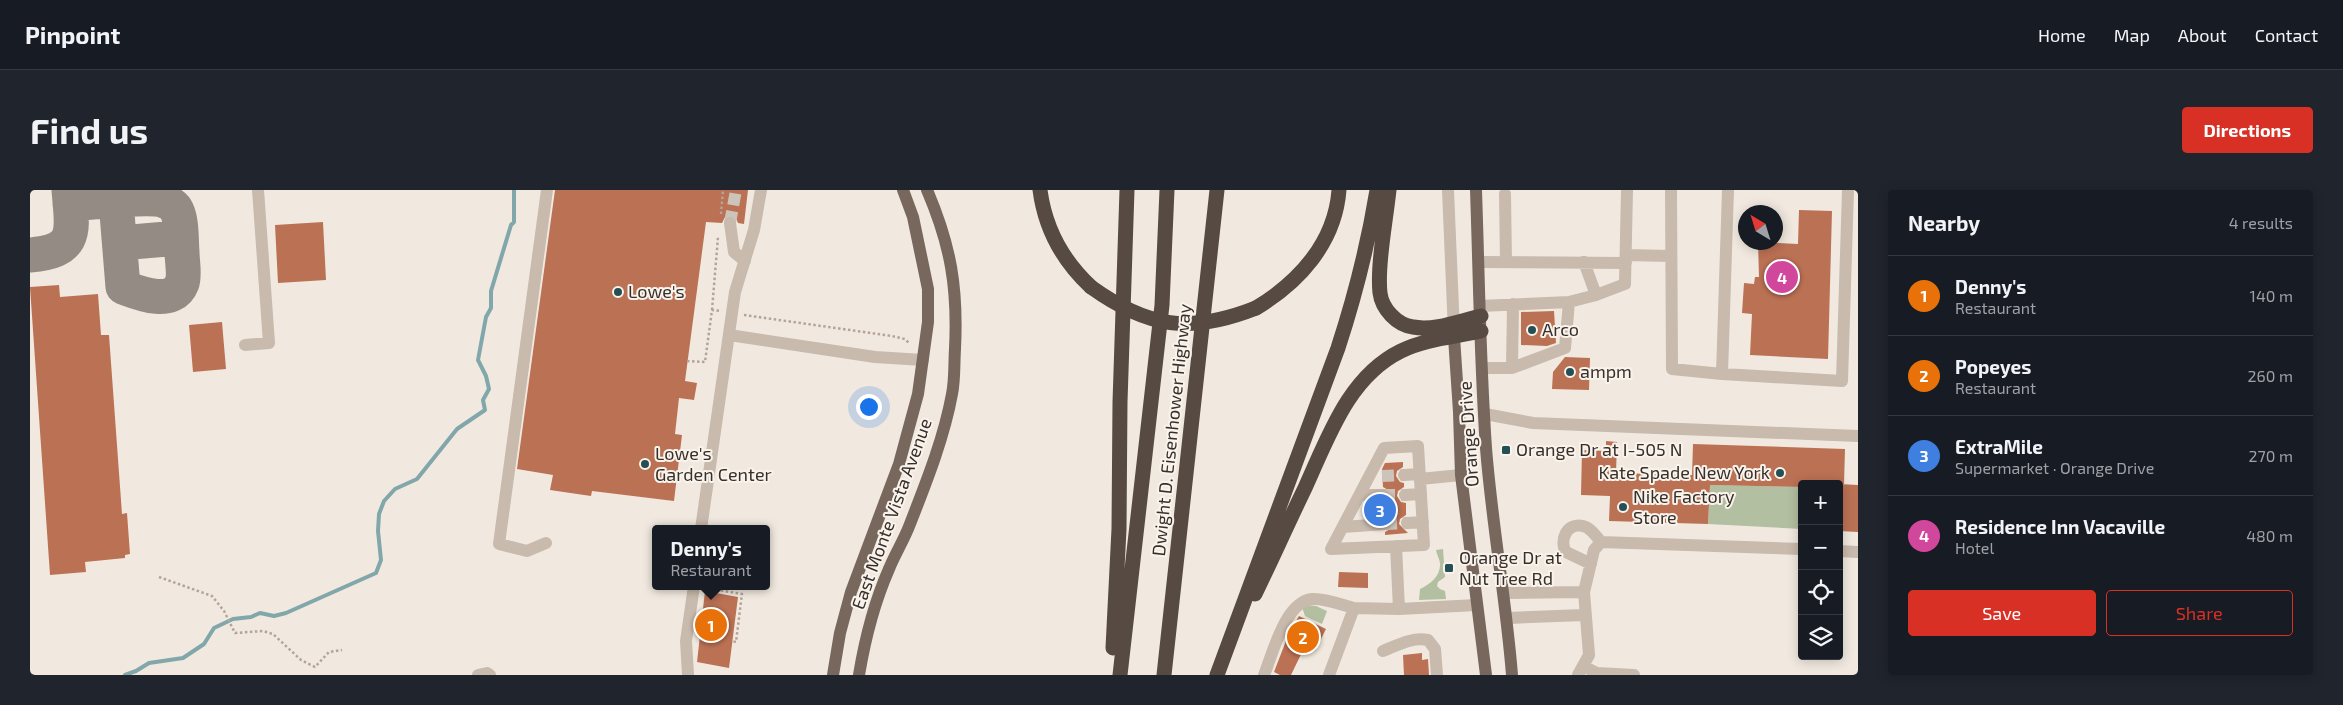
<!DOCTYPE html>
<meta charset="utf-8">
<style>
:root{--surface:#171b24;--page:#20242c;--text:#f1f3f6;--muted:#9ea1a6;--line:#363941;--accent:#d93025}
body{margin:0;font-family:"Exo 2",sans-serif;background:var(--page);color:var(--text)}
.controls{position:absolute;right:15px;bottom:15px;display:grid;overflow:hidden;border-radius:5px;box-shadow:0 2px 12px #0003}
.controls button{width:45px;height:45px;display:grid;place-items:center;padding:0;border:0;border-bottom:1px solid var(--line);background:var(--surface);color:var(--text);font:25px sans-serif}
.compass{position:absolute;left:1708px;top:15px;width:45px;height:45px;border-radius:50%;background:var(--surface);box-shadow:0 2px 12px #0003;rotate:322deg}
.you{position:absolute;left:838px;top:216px;width:18px;height:18px;margin:-12px;border:4px solid #fff;border-radius:50%;background:#1a73e8;box-shadow:0 0 0 8px #1a73e833}
.badge{display:grid;place-items:center;width:32px;height:32px;border-radius:50%;background:var(--accent);color:#fff;font-size:16px;font-weight:700}
.pin{position:absolute;translate:-50% -50%;border:2px solid #fff;box-shadow:0 1px 5px #0006}
.popup{position:absolute;left:622px;top:335px;width:118px;height:65px;box-sizing:border-box;display:grid;place-content:center;border-radius:5px;background:var(--surface);filter:drop-shadow(0 1px 4px #0005);font-size:16px;white-space:nowrap;color:var(--muted)}
.popup b{font-size:19px;color:var(--text)}
.popup::after{content:'';position:absolute;left:50%;top:100%;margin-left:-10px;border:10px solid transparent;border-top-color:var(--surface)}
.list{margin:0;padding:0;list-style:none}
h2{display:flex;justify-content:space-between;align-items:center;height:65px;margin:0;padding:0 20px;font-size:21px}
h2 small{font-size:16px;font-weight:400;color:var(--muted)}
.list li{display:grid;grid-template-columns:32px 1fr auto;gap:15px;align-items:center;box-sizing:border-box;height:80px;padding:0 20px;border-top:1px solid var(--line)}
.list b{display:block;font-size:19px;white-space:nowrap}
.list p{margin:0;font-size:16px;white-space:nowrap;color:var(--muted)}
.list em{font-size:16px;font-style:normal;color:var(--muted)}
.actions{display:flex;gap:10px;padding:15px 20px}
.actions a{flex:1;padding:11px 0;border:1px solid var(--accent);border-radius:5px;text-align:center;font-size:18px;color:var(--accent)}
.actions .main{background:var(--accent);color:#fff}
.icon{flex:none;width:28px;height:28px;fill:none;stroke:currentColor;stroke-width:2;stroke-linecap:round;stroke-linejoin:round}
.map{position:relative;flex:none;width:1828px;height:485px;overflow:hidden;border-radius:5px}
header{display:flex;align-items:center;gap:30px;box-sizing:border-box;height:70px;padding:0 25px;background:var(--surface);border-bottom:1px solid var(--line)}
header strong{font-size:24px}
nav{display:flex;gap:28px;margin-inline-start:auto;font-size:18px}
.intro{display:flex;align-items:center;justify-content:space-between;box-sizing:border-box;height:120px;padding:0 30px}
h1{margin:0;font-size:35px}
.button{padding:12px 22px;border-radius:5px;background:var(--accent);color:#fff;font-size:18px;font-weight:700}
main{display:flex;gap:30px;padding:0 30px}
aside{flex:1;background:var(--surface);border-radius:5px;box-shadow:0 2px 12px #0003}
.map>svg:first-child{display:block}
.green{fill:#b3bfa1}
.lines{fill:none;stroke-linecap:round;stroke-linejoin:round}
.stream{stroke:#81a7ab;stroke-width:4}
.taxiway{stroke:#948c84;stroke-width:35}
.building{fill:#bb7154}
.minor-tunnel{stroke:#ccc4bb;stroke-width:12;stroke-dasharray:12 6;stroke-linecap:butt}
.path{stroke:#b4a497;stroke-width:2.5;stroke-dasharray:2.5 2.5;stroke-linecap:butt}
.minor{stroke:#c8baac;stroke-width:12}
.major{stroke:#77675d;stroke-width:12}
.highway{stroke:#574a42;stroke-width:15}
.highway-bridge{stroke:#574a42;stroke-width:15}
.poi-dot{fill:#244f54;stroke:#f9f3ec;stroke-width:2}
.labels{text-anchor:middle;stroke-width:4;stroke-linejoin:round;paint-order:stroke}
.poi-label{font-size:18px;fill:#372f2a;stroke:#f9f3ec;text-anchor:start}
.street-label{font-size:18px;fill:#372f2a;stroke:#f9f3ec}
</style>
<header>
<strong>Pinpoint</strong>
<nav><a>Home</a><a>Map</a><a>About</a><a>Contact</a></nav>
</header>
<div class="intro"><h1>Find us</h1><a class="button">Directions</a></div>
<main>
<div class="map">
<svg width="1828" height="485" viewBox="0 0 1828 485">
<rect width="100%" height="100%" fill="#f1e9df"/>
<!-- green -->
<path class="green" d="M1680 295 1772 297V339L1678 334Z
M1413 359 1415 387 1408 392 1407 396 1410 399 1415 401 1416 409 1389 410 1390 399C1400 394 1411 386 1410 373 1409 368 1407 365 1406 360Z
M1277 415 1286 416 1297 421 1292 434 1275 426 1272 417Z"/>
<g class="lines">
<!-- stream -->
<path class="stream" d="M95 485 106 481 119 473 153 468 174 454 184 438 203 429 221 427 230 423 244 426 256 423 346 383 351 370 348 341 349 324 354 311 365 299 387 289 427 239 455 220 453 210 459 199 456 186 448 170 456 127 461 118V101L481 35 484 32V0"/>
<!-- taxiway -->
<path class="taxiway" d="M40 14C61 13 119 5 135 11 140 13 145 16 147 21 152 32 151 50 152 62 152 71 155 85 152 93 143 117 109 103 93 97L86 11
M90 53 137 49 143 47 149 38
M0 65C50 61 42 39 39 0"/>
</g>
<!-- building -->
<path class="building" d="M525 0H718L714 34 708 33 706 28 699 25 695 27 692 33 676 32 655 191 667 193 664 210 649 208 645 244 652 245 644 311 562 301 561 306 520 300 523 285 487 279Z
M1769 20 1802 21 1798 169 1720 165 1722 124 1712 123 1714 93 1724 94 1725 87H1729L1728 52 1768 54Z
M293 32 296 90 248 93 245 35Z
M29 95 30 107 68 104 71 145H79L92 324 97 323 100 364 95 365V368L55 372 56 382 20 385 0 97Z
M1524 121 1526 153 1517 156 1491 155V122Z
M192 132 196 179 163 182 159 135Z
M1535 167 1560 168 1559 200 1522 199 1523 182Z
M1576 251 1587 252 1586 283 1662 285 1663 254 1815 259 1814 294H1772V297L1680 295 1678 334 1579 331 1580 306 1551 305 1552 260 1576 261Z
M1373 272V277L1367 281 1366 286 1370 292 1374 293V297L1368 301 1367 306 1371 312 1376 313V325L1370 329 1369 334 1378 343 1355 345V342L1362 338 1363 333 1358 327 1346 326 1345 313 1357 312 1361 305 1360 301 1353 297 1352 279 1355 273Z
M1809 294 1828 295V342L1809 341Z
M1309 382 1338 383V398L1308 397Z
M675 401 708 407 699 478 667 472Z
M1269 426 1296 439 1285 461 1275 456 1261 485H1250L1244 482 1259 443Z
M1392 463V470L1398 469 1399 485H1374L1373 465Z"/>
<g class="lines">
<!-- minor-tunnel -->
<path class="minor-tunnel" d="M700 33 706 0
M1352 286 1374 285
M1353 305H1375
M1355 334 1377 333"/>
<!-- path -->
<path class="path" d="M691 24 693 0
M682 120 688 47
M714 125 862 146 875 149 879 153
M657 171 675 172 682 120 691 121
M129 387 182 406 194 421 205 443 233 441 243 444 271 470 285 477 299 462 312 460
M676 398 712 404 706 452 702 451"/>
<!-- minor -->
<path class="minor" d="M1418 0 1424 142
M1641 0 1642 179 1692 184
M1698 0 1692 184 1812 191 1818 0
M1475 4 1476 72
M700 33 704 62 715 71
M1596 65 1641 66
M1449 72 1596 73
M1554 72 1566 105
M1539 112 1566 105 1595 94 1597 0
M1450 116 1539 112 1535 158 1482 178H1453
M699 145 845 167 893 170
M215 155 239 153 228 0
M1482 178 1483 114
M1455 224 1503 233 1828 246
M1388 256 1394 355 1301 359 1354 258Z
M1374 285 1389 284
M1390 289 1431 285
M1330 305H1353
M1375 305 1391 304
M1377 333 1393 332
M1313 337 1355 334
M671 339 705 102 724 40 731 0
M516 353 497 361 469 354 517 0
M1366 356 1369 419
M1809 361 1828 362
M1561 374 1536 362C1529 350 1537 332 1553 336 1561 338 1566 346 1571 352
M1475 403 1554 402
M1478 428 1554 425
M1353 461C1368 455 1382 447 1398 450L1405 459 1407 485
M1553 476 1567 483 1604 485
M448 485 457 483 460 485
M658 485 656 451 664 396
M1234 485C1243 463 1255 412 1282 409 1295 408 1312 415 1324 418
M1299 485 1324 418 1369 419 1447 415
M1548 485 1559 465 1554 402 1564 360 1571 352 1772 359"/>
<!-- major -->
<path class="major" d="M1446 0C1449 86 1450 173 1456 258 1462 335 1476 409 1482 485
M1424 147 1429 222 1431 285 1456 485
M803 485 810 443 821 402 869 274 888 204 898 132V99L883 27 873 0
M829 485C835 449 844 413 859 379 865 364 874 350 880 334 896 293 914 248 922 204 925 190 924 174 925 159 928 98 921 56 897 0"/>
<!-- highway -->
<path class="highway" d="M1010 0C1015 38 1033 71 1061 97
M1359 0C1356 29 1347 76 1350 103 1352 119 1367 135 1383 137 1405 141 1429 131 1451 126
M1226 118C1269 92 1305 53 1309 0
M1225 404C1242 369 1258 333 1275 298 1298 248 1318 187 1371 161 1395 149 1425 147 1451 141
M1083 458 1089 339 1090 212 1097 0
M1090 485 1132 115 1137 0
M1134 485 1187 0
M1187 485 1308 158C1325 106 1338 55 1347 0"/>
<!-- highway-bridge -->
<path class="highway-bridge" d="M1061 97C1118 138 1160 144 1226 118"/>
</g>
<!-- markers -->
<g class="poi-dot">
<circle cx="588" cy="102" r="5"/>
<circle cx="1502" cy="140" r="5"/>
<circle cx="1540" cy="182" r="5"/>
<rect x="1471" y="255" width="10" height="10" rx="2.5"/>
<circle cx="615" cy="274" r="5"/>
<circle cx="1750" cy="283" r="5"/>
<circle cx="1593" cy="317" r="5"/>
<rect x="1414" y="373" width="10" height="10" rx="2.5"/>
</g>
<g class="labels">
<!-- poi labels -->
<g class="poi-label">
<text x="598" y="108">Lowe's</text>
<text x="1512" y="146">Arco</text>
<text x="1550" y="188">ampm</text>
<text x="1486" y="266">Orange Dr at I-505 N</text>
<text x="625" y="270">Lowe's<tspan x="625" dy="21">Garden Center</tspan></text>
<text x="1740" y="289" text-anchor="end">Kate Spade New York</text>
<text x="1603" y="313">Nike Factory<tspan x="1603" dy="21">Store</tspan></text>
<text x="1429" y="374">Orange Dr at<tspan x="1429" dy="21">Nut Tree Rd</tspan></text>
</g>
<!-- street labels -->
<g class="street-label">
<text transform="translate(1142 240) rotate(-84)" y="6">Dwight D. Eisenhower Highway</text>
<text transform="translate(1439 244) rotate(-94)" y="6">Orange Drive</text>
<text transform="translate(862 324) rotate(-70)" y="6">East Monte Vista Avenue</text>
</g>
</g>
</svg>
<div class="controls">
<button>+</button>
<button>−</button>
<button><svg class="icon" aria-label="locate" viewBox="0 0 24 24"><circle cx="12" cy="12" r="6"/><path d="M12 2v4M12 18v4M2 12h4M18 12h4"/></svg></button>
<button><svg class="icon" aria-label="layers" viewBox="0 0 24 24"><path d="M12 4l9 5-9 5-9-5zM3 14l9 5 9-5"/></svg></button>
</div>
<svg class="compass" viewBox="-18 -18 36 36"><path d="M0-13l5 13h-10z" fill="#e53935"/><path d="M0 13l5-13h-10z" fill="#9ea1a6"/></svg>
<div class="you"></div>
<div class="pin badge" style="left:681px;top:435px;background:#e8710a">1</div>
<div class="popup"><b>Denny's</b>Restaurant</div>
<div class="pin badge" style="left:1273px;top:447px;background:#e8710a">2</div>
<div class="pin badge" style="left:1350px;top:320px;background:#3f7fe0">3</div>
<div class="pin badge" style="left:1752px;top:87px;background:#d1479c">4</div>
</div>
<aside>
<h2>Nearby<small>4 results</small></h2>
<ul class="list">
<li><span class="badge" style="background:#e8710a">1</span><div><b>Denny's</b><p>Restaurant</p></div><em>140 m</em></li>
<li><span class="badge" style="background:#e8710a">2</span><div><b>Popeyes</b><p>Restaurant</p></div><em>260 m</em></li>
<li><span class="badge" style="background:#3f7fe0">3</span><div><b>ExtraMile</b><p>Supermarket · Orange Drive</p></div><em>270 m</em></li>
<li><span class="badge" style="background:#d1479c">4</span><div><b>Residence Inn Vacaville</b><p>Hotel</p></div><em>480 m</em></li>
</ul>
<div class="actions"><a class="main">Save</a><a>Share</a></div>
</aside>
</main>
